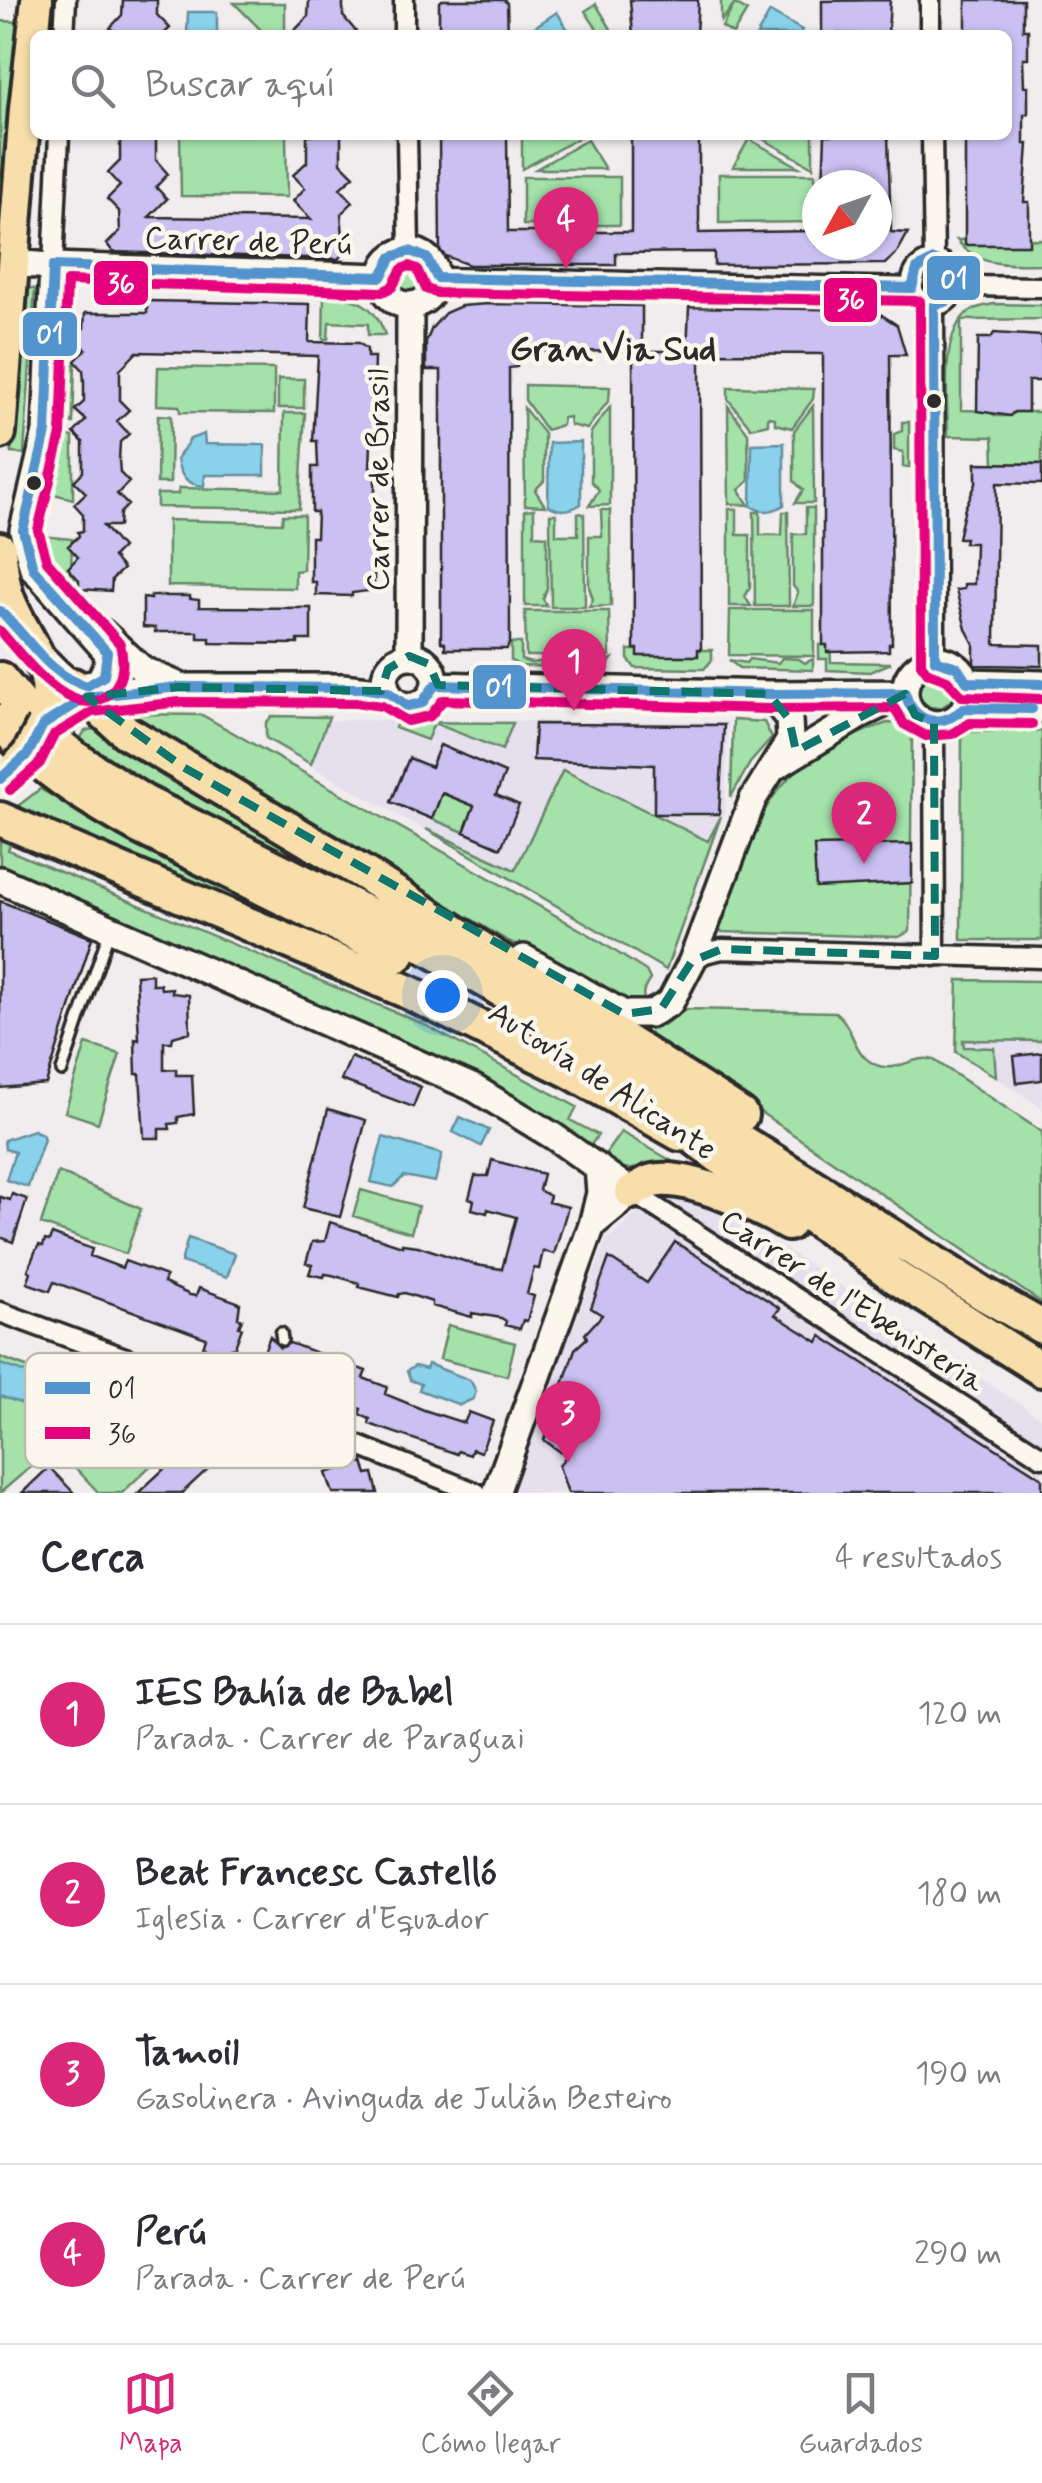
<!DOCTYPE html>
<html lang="es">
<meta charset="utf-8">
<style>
:root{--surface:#fff;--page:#f2f2f3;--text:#2b2b33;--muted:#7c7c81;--line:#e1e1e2;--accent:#db2777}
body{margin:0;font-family:Mynerve,sans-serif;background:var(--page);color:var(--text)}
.compass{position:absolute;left:802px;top:170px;width:90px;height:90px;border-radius:50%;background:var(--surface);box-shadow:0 2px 8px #0004;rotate:230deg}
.you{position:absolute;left:442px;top:995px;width:35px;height:35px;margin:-25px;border:8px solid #fff;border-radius:50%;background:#1a73e8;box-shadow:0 0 0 15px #1a73e833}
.badge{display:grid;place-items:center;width:65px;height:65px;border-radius:50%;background:var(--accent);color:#fff;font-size:32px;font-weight:700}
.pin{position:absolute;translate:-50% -82px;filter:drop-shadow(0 2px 5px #0008)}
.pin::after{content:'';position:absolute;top:52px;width:35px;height:30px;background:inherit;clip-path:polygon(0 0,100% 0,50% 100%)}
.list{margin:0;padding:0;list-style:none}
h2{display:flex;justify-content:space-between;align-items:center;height:130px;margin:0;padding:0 40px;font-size:42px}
h2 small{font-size:32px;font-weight:400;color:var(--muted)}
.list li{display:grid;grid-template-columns:65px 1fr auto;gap:30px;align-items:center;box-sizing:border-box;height:180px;padding:0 40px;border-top:2px solid var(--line)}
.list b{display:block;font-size:38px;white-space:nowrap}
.list p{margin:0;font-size:32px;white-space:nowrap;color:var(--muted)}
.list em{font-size:32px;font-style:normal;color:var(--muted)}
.icon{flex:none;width:55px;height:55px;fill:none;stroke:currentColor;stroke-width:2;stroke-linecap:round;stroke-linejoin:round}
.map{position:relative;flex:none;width:1042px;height:1493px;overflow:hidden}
.search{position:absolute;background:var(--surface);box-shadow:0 2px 8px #0004;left:30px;right:30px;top:30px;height:110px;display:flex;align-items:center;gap:25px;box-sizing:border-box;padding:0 35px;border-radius:15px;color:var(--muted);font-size:38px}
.sheet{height:850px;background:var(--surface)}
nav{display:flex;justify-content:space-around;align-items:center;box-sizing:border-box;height:140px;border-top:2px solid var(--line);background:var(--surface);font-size:28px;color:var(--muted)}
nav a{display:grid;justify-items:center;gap:5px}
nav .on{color:var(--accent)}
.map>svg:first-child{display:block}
.built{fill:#e5dfee}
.green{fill:#a4e2aa;stroke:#68866a;stroke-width:2.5}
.water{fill:#8ad1eb;stroke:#648f9e;stroke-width:2.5}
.building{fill:#cac0f2;stroke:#2b2b2b;stroke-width:2.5}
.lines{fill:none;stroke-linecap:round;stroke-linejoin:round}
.lane-casing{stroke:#2b2b2b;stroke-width:16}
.street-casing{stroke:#2b2b2b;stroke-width:25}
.secondary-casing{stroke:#2b2b2b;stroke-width:32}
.primary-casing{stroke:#2b2b2b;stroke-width:38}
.highway-casing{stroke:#2b2b2b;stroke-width:40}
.lane{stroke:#fbf7ec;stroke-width:9}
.street{stroke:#fbf7ec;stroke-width:18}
.secondary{stroke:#fbf7ec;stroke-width:25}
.primary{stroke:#f8deab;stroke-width:30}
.highway{stroke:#f8deab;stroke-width:32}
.primary-bridge-casing{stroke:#2b2b2b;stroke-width:38;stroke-linecap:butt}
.primary-bridge{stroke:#f8deab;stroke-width:30}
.bus-1-casing{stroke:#fbf7ec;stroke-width:18}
.bus-2-casing{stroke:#fbf7ec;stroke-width:18}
.bus-1{stroke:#5393ce;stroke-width:10}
.bus-2{stroke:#e5007d;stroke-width:10}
.marked{fill:none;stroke:#0f766e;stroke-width:8;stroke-dasharray:20 12;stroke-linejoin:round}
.bus-dot{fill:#2b2b2b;stroke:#fbf7ec;stroke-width:4}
.labels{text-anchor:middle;stroke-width:9;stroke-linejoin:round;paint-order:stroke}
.street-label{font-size:32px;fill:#2b2b2b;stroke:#fbf7ec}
.neighbourhood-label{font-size:35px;font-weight:bold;fill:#2b2b2b;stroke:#fbf7ec}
.key{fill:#fbf7ec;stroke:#bdbab2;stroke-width:2.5}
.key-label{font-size:28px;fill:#2b2b2b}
.line-badge{stroke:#fbf7ec;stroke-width:4}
.badge-label{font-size:28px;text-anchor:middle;font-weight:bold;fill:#fff}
</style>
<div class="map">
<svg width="1042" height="1493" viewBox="0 0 1042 1493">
<rect width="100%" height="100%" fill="#f1eced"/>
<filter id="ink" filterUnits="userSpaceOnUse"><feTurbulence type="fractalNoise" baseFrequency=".01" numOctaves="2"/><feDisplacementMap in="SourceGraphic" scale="20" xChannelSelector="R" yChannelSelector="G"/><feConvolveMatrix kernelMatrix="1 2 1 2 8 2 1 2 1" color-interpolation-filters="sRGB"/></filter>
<g filter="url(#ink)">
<!-- built -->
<path class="built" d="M275 720 728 722 725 812 667 966 268 742Z
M963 983 1042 984V1108L963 1055Z
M654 1197 699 1204 787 1250 1042 1419V1493H510L606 1241Z"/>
<!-- green -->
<path class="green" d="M721 0H739L735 4 747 11 733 34 722 27 734 5 721 21Z
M234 3H285V35H266Z
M596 4 611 29 601 35 585 11Z
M0 21 23 22 0 248Z
M180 135H286L287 197 181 196Z
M522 135 562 138 564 135H584L522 169Z
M756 135H813V167Z
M749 139 799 167H733Z
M587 140 605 169H536Z
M719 174H815V222L719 223Z
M523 177H620V225H523Z
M1042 239V264C1009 264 979 269 957 240Z
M392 278a17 17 0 1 1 34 0a17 17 0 1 1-34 0Z
M917 283a17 17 0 1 1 34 0a17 17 0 1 1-34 0Z
M24 288 35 289 24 454 11 453Z
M324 295C355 297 375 303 385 335H368V324L329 322 328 339H323Z
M994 304 1042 305V319L961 320V410L990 411 995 416H1009L1014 412H1042V464L994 463 993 437 948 436C948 404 940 341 964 316 972 308 983 306 994 304Z
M68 364H75L73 423 65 422Z
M158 367 274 369V413L180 412 179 406 157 405Z
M278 379H304V408H278Z
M525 385 610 387 609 400 587 429 570 425 569 417 563 418 562 425 546 430 525 400Z
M728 387 814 389 813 399 792 428 775 424V418L768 417V424L751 428 728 399Z
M728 406 748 433 749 481 739 490 749 505 729 504Z
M813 406 814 503H795L803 490 794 481V431Z
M610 407V505L589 506 599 490 591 481V432Z
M524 408 544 434V481L535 490 545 506 525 505Z
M284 413H305L299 509 157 507V494H178L179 488 283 490Z
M158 415 171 416 170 483H157Z
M902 422H909V467H903V452L894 450V434L902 431Z
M64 435 73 437V499L54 494Z
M806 508H814V606H793L798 592 793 586V534H806Z
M534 509V535L547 536V588L543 599 547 606H525V510Z
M729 509H737V535H750V587L745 597 751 606H729Z
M601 510H610L611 606 589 607 593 599 589 587V536H602Z
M754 512H760V535H782L783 512H788L789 606H755Z
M578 513 584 514 585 607H551L550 514H556V535H578Z
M283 515H304L303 570 295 571V588L168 586V520L282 523Z
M43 536 72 539 71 577 83 579V591L48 559Z
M730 610H814V656L729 655Z
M525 611H609L610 656H526Z
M511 643H521V660L531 663 558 659 563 663 590 659 603 663 612 659 607 666 599 668 521 666 511 661Z
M819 645H830L831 662 891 663 870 672 827 670V659H819Z
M628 650H712V660L704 669 635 668 628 659Z
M782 658 799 659 805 663 813 659V670L739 668 729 660 746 663 749 659 778 663Z
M936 672 949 677 955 687 953 699 941 708 930 707 914 695 918 681Z
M131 714 202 715 590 935 646 971 650 979C643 991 640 993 648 1007L639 1009 591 990 212 766Z
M272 716 329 717 311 764 266 738V723Z
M733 720 764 722 772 738 750 763 731 797Z
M397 722 513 723 502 750 434 723 427 740 395 728Z
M887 723 906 724 912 736 910 931 899 937 721 932 718 927C758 816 765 764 887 723Z
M93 729 160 775 342 880 340 883C262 844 143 798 80 739L85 731Z
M1042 731V940H961L962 732Z
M563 770 708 841 721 816 666 970 426 829 515 870Z
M40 789 128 839 363 958 14 809Z
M442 793 474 806 464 832 432 819Z
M0 840 10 844 8 850 421 1023 577 1107 570 1120 598 1135 587 1151 0 873Z
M958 980 1042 981V1041L963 1040 964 1047 994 1048 996 1077 956 1052Z
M684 1009 835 1012C855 1026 852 1058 879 1066 899 1072 915 1054 934 1060L1042 1132V1303L642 1032 643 1027 659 1021 664 1025Z
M86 1044 120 1054 98 1123 65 1112Z
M621 1132 700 1177C667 1171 632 1175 601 1160Z
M58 1172 141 1209 126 1254 41 1224Z
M361 1190 418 1206 411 1233 353 1216Z
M448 1325 515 1343 507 1376 440 1359Z
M0 1357 189 1429 122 1493H99L55 1446 0 1493Z"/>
<!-- water -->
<path class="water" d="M188 12H217V35H187Z
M557 12 571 35H529L527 32Z
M770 12 802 30 799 35H757Z
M204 434 205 444 265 445V475H205L204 486C188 485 179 475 177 459L190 439Z
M581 442V504C571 511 559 512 548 505L549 443Z
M784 443V505C773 512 761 513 751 506L752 444Z
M460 1117 489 1130 481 1146 453 1132Z
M33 1130 42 1134 44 1139 28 1187 6 1180 15 1152 5 1149 4 1140Z
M383 1137 442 1154 435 1182 404 1176 393 1187 371 1182Z
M188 1238 235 1254 227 1277 181 1262Z
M0 1364 53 1382 43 1411 0 1396Z
M428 1364 470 1380 476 1391 473 1399 460 1405 419 1390 421 1384 410 1380 407 1371 415 1366 426 1369Z"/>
<!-- building -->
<path class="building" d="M123 0H157V15L170 28 163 35H117L110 28 122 15Z
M309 0H343V16L359 35H290L308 17Z
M442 0H504L507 3 508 35H439V3Z
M630 0H698L696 35H633Z
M890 0 888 35 822 33V1Z
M966 0H1023V30H1028V58H1023L1024 86H1028V114H1024V144H1028L1024 202H1029V245H965V135H1007V35H966Z
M120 135H156V160L168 174 156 187 167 199 149 217 311 219 293 201 305 188 293 175 307 162V135H341V163L354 176 340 188 353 202 341 214 343 235 353 245 338 259 113 252 107 244 120 231 119 211 107 199 120 186 108 173 120 161Z
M439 135H507L508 232H631V135H699V233L817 231V245H877V185H823L825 135H888L891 232 908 233 897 253 885 264 714 265V252L616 253V265H469L440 254Z
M147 301 310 304 309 342 359 343 367 349V357H374L373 398H377L376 443H371L370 468H375V513H370L369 538 374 539V583H368V591L352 593V596L316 595V582H311V537H316L317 512H312V467H318L317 441H313L318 356 137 352 120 370V401L129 410 117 421 129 434 120 442 119 460 120 473 129 482 117 494 128 505 120 513 119 526H103L122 548 113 557 123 569 112 579 111 591 79 589V580L68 568 78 557 68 546 79 536 78 532 83 531V514L74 504 86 493 74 481 83 472V442L74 433 86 420 75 410 84 402V382L83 370 75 361 86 349 75 337 84 328 85 313H147Z
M488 304 642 306V351H687L689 307 868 310 880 314 897 325 906 355H890L892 644H889V651L827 652V645H823V354L700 353 701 649H698V656H638V649H634L633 352 517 350V367L509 368 510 641 507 649H445V643L441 642V370H426V342L432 328 445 313 461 306Z
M994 333 1042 336V381H1028V412H1014L1010 416 977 411 978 338H991Z
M976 463 1042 464V484L997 483 995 644 1042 645V666L974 665V644L966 629 956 590 964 589V584H974L975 543H964L965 538H958L965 508 976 484Z
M151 596H190V599L199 600V607L311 608V640H298V644L210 643V638H198V632H155V628L143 627V598L151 599Z
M535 724 724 725 719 814H654V765L533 760Z
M440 745 505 773 496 795 519 805 501 848 464 832 474 806 442 793 432 819 391 802 409 758 431 767Z
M912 844V883L816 888 814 846Z
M0 901 92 938 46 1084 0 1088Z
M152 974V984H160L161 989 172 988V993L189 995 190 1032 173 1037 172 1042H164V1070L176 1069V1075H192L194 1114 178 1117V1123L169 1124 170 1129H159V1138H144L140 1074H136L135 1039 139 1040 136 975Z
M1042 1053V1080L1017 1083 1014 1056Z
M351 1057 421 1087 413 1107 341 1080Z
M328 1109 366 1120 340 1217 303 1208Z
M492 1160 543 1174 539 1190 550 1196 548 1202 568 1207 554 1254 543 1251 539 1269 534 1268 527 1294 534 1296 527 1321 523 1320 520 1329 505 1325 506 1321 501 1318 472 1313V1317L432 1306V1302L405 1293 399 1294 398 1297 359 1287V1283L332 1275 325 1274 324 1277 309 1274 312 1265 306 1263 312 1242 325 1241 330 1222 402 1246V1244L418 1246 476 1265 502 1269 516 1217 488 1209 487 1213 472 1209 474 1200 469 1198 475 1176H488Z
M12 1194 27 1199 13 1242 0 1237V1197L10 1200Z
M52 1234 92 1249 90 1256 122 1268 125 1261 166 1276 164 1283 190 1295 196 1296 199 1288 240 1303 238 1318 242 1319 239 1327 242 1328 235 1347 230 1348 227 1357 203 1347 206 1338 54 1282 50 1291 27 1283 31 1272 28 1270 35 1252 39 1245 43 1246 45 1240 49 1241Z
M675 1242 780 1308 775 1315 818 1342 821 1336 1042 1478V1493H568L559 1466 566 1456 544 1440 575 1349 587 1338 585 1334 602 1315 591 1308 609 1258 647 1283Z
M270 1336 280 1348 290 1343 366 1371 363 1378 387 1387 385 1394 424 1410 464 1423 469 1412 493 1421 481 1452 472 1449 470 1455 458 1451 457 1454 369 1424 370 1419 359 1414 361 1409 353 1406 354 1403 297 1379 278 1375V1367L273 1363 259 1365Z
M190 1445 210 1467 182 1493H138Z
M363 1462 367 1474 373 1473 378 1493H333L326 1473Z
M49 1467 74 1493H22Z"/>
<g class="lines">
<defs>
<path id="lane" d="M62 1071 110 929
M281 1333 282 1340
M264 1387 271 1371"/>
<path id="street" d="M404 0V35
M930 0V35
M64 35 66 0
M407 135 409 250
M932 135 934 260
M912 283a22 22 0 1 1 44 0a22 22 0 1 1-44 0Z
M53 266 59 135
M437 278 912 288
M957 286 1042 287
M934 305 935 660
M934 723 935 956
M692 961 705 953 722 949 1042 958
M632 1192 1042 1457
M0 1312 304 1424 477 1493"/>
<path id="secondary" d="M382 278a27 27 0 1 1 54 0a27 27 0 1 1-54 0Z
M13 255 22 264 53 266 381 277
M102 632 143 670 175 684
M385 681a25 25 0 1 1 50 0a25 25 0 1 1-50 0Z
M41 656C61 674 70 693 99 682L108 663 107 652 33 568 23 530 46 432 53 266
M409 656 410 305
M905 692a32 32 0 1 1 64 0a32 32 0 1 1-64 0Z
M967 682 1042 684
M435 685 769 694 905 693
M964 708 1042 709
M43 725 87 697 120 691 179 687H342L388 692
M778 765 862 714 900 696
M0 880 474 1088 553 1136 632 1192 592 1225
M524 958 624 1014H650L670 1003 692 961 753 799 790 740 789 719 769 694
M496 1493 592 1225 600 1193 598 1167"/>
<path id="primary" d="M0 433 25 109 37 0
M0 548C2 564 3 581 8 596 25 643 61 669 43 725"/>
<path id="highway" d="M0 679 47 735 75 758 144 802 368 914 488 982 984 1294 1042 1327
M73 685 126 732 365 874 741 1115
M0 721C37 768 87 798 139 827L398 955
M0 819 406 991 570 1071 680 1134
M667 1117 717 1155 845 1239 894 1276 1042 1370
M632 1192C638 1189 647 1182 653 1181 685 1173 760 1207 788 1224"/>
</defs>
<!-- lane casing -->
<use href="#lane" class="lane-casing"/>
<!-- street casing -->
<use href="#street" class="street-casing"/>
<!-- secondary casing -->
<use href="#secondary" class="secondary-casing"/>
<!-- primary casing -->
<use href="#primary" class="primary-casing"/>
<!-- highway casing -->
<use href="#highway" class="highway-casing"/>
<!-- lane -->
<use href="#lane" class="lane"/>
<!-- street -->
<use href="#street" class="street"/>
<!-- secondary -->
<use href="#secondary" class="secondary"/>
<!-- primary -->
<use href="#primary" class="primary"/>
<!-- highway -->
<use href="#highway" class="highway"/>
<defs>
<path id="primary-bridge" d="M17 766 28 754 43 725"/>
</defs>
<!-- primary-bridge casing -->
<use href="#primary-bridge" class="primary-bridge-casing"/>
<!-- primary-bridge -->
<use href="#primary-bridge" class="primary-bridge"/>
<defs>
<path id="bus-1" d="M0 611C28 636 48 676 87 686L104 676 107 652 33 568 23 530 46 432 53 266 381 277 392 257 410 251 427 258 437 278 912 288 917 269 934 260 948 266 956 283 946 302 934 305 935 660 957 667 967 682 1042 684
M0 779 28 754 43 725 87 697 179 687 361 688 388 692 407 706 422 703 435 685 769 694 905 693C914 724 941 729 964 708L1032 709"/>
<path id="bus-2" d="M0 631C22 655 76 731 113 690 124 678 124 659 120 644L47 561 38 530 61 434 67 281 382 292 392 287 402 269 409 266 417 269 426 289 437 293 920 301 921 664 928 673 947 680 962 696 1042 699
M10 790 40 763 54 735 92 712 180 702 360 703 382 706 407 721 430 716 443 700 769 709 894 708 904 724 926 736 952 734 970 723 1032 724"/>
</defs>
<!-- bus-1 casing -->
<use href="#bus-1" class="bus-1-casing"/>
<!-- bus-2 casing -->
<use href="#bus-2" class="bus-2-casing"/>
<!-- bus-1 -->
<use href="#bus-1" class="bus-1"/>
<!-- bus-2 -->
<use href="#bus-2" class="bus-2"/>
</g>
</g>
<!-- marked area -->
<path class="marked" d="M409 656 429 664 438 685 769 694 789 719 796 751 905 694 915 715 934 723 935 956 722 949 692 961 661 1009 624 1014 183 767 87 697 179 687 381 691 388 669Z"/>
<!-- markers -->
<g class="bus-dot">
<circle cx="934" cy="401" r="9"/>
<circle cx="34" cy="483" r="9"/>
</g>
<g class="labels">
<!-- street labels -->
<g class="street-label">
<text transform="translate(248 240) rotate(2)" y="11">Carrer de Perú</text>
<text transform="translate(377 480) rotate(-90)" y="11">Carrer de Brasil</text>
<text transform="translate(603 1080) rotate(33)" y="11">Autovía de Alicante</text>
<text transform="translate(853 1300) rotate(33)" y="11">Carrer de l'Ebenisteria</text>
</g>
<!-- neighbourhood labels -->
<g class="neighbourhood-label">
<text x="613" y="360">Gran Via Sud</text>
</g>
</g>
<!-- legend -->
<rect x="25" y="1353" width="330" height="115" rx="15" class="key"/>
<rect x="45" y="1382" width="45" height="12" fill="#5393ce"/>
<rect x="45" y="1427" width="45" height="12" fill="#e5007d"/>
<g class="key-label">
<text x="108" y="1398">01</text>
<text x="108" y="1443">36</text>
</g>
<g class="line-badge">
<rect x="925" y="254" width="57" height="48" rx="10" fill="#5393ce"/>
<rect x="92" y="259" width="58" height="48" rx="10" fill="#e5007d"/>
<rect x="822" y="276" width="57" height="48" rx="10" fill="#e5007d"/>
<rect x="21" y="310" width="58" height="48" rx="10" fill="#5393ce"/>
<rect x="471" y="663" width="57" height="48" rx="10" fill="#5393ce"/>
</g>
<g class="badge-label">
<text x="954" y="288">01</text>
<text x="121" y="293">36</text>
<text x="851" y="309">36</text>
<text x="50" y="343">01</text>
<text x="499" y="696">01</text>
</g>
</svg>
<svg class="compass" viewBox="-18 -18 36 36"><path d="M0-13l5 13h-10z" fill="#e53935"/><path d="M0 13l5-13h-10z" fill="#7c7c81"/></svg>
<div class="you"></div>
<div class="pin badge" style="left:574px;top:711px">1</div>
<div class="pin badge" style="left:864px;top:864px">2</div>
<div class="pin badge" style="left:568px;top:1463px">3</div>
<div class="pin badge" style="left:566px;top:269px">4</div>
<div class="search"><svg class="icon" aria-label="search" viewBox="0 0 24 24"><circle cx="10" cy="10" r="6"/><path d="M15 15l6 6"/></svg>Buscar aquí</div>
</div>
<section class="sheet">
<h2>Cerca<small>4 resultados</small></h2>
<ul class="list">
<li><span class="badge">1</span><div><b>IES Bahía de Babel</b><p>Parada · Carrer de Paraguai</p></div><em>120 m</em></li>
<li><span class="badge">2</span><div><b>Beat Francesc Castelló</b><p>Iglesia · Carrer d'Equador</p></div><em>180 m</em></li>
<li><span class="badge">3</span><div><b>Tamoil</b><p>Gasolinera · Avinguda de Julián Besteiro</p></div><em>190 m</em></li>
<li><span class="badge">4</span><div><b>Perú</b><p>Parada · Carrer de Perú</p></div><em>290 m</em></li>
</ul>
</section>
<nav>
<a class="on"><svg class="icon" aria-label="map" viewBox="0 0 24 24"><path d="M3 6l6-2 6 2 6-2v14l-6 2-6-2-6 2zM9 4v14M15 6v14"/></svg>Mapa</a>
<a><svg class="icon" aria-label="directions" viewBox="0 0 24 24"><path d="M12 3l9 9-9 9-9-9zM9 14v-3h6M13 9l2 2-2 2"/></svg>Cómo llegar</a>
<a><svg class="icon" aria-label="saved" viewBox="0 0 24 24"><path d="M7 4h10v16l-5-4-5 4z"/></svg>Guardados</a>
</nav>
